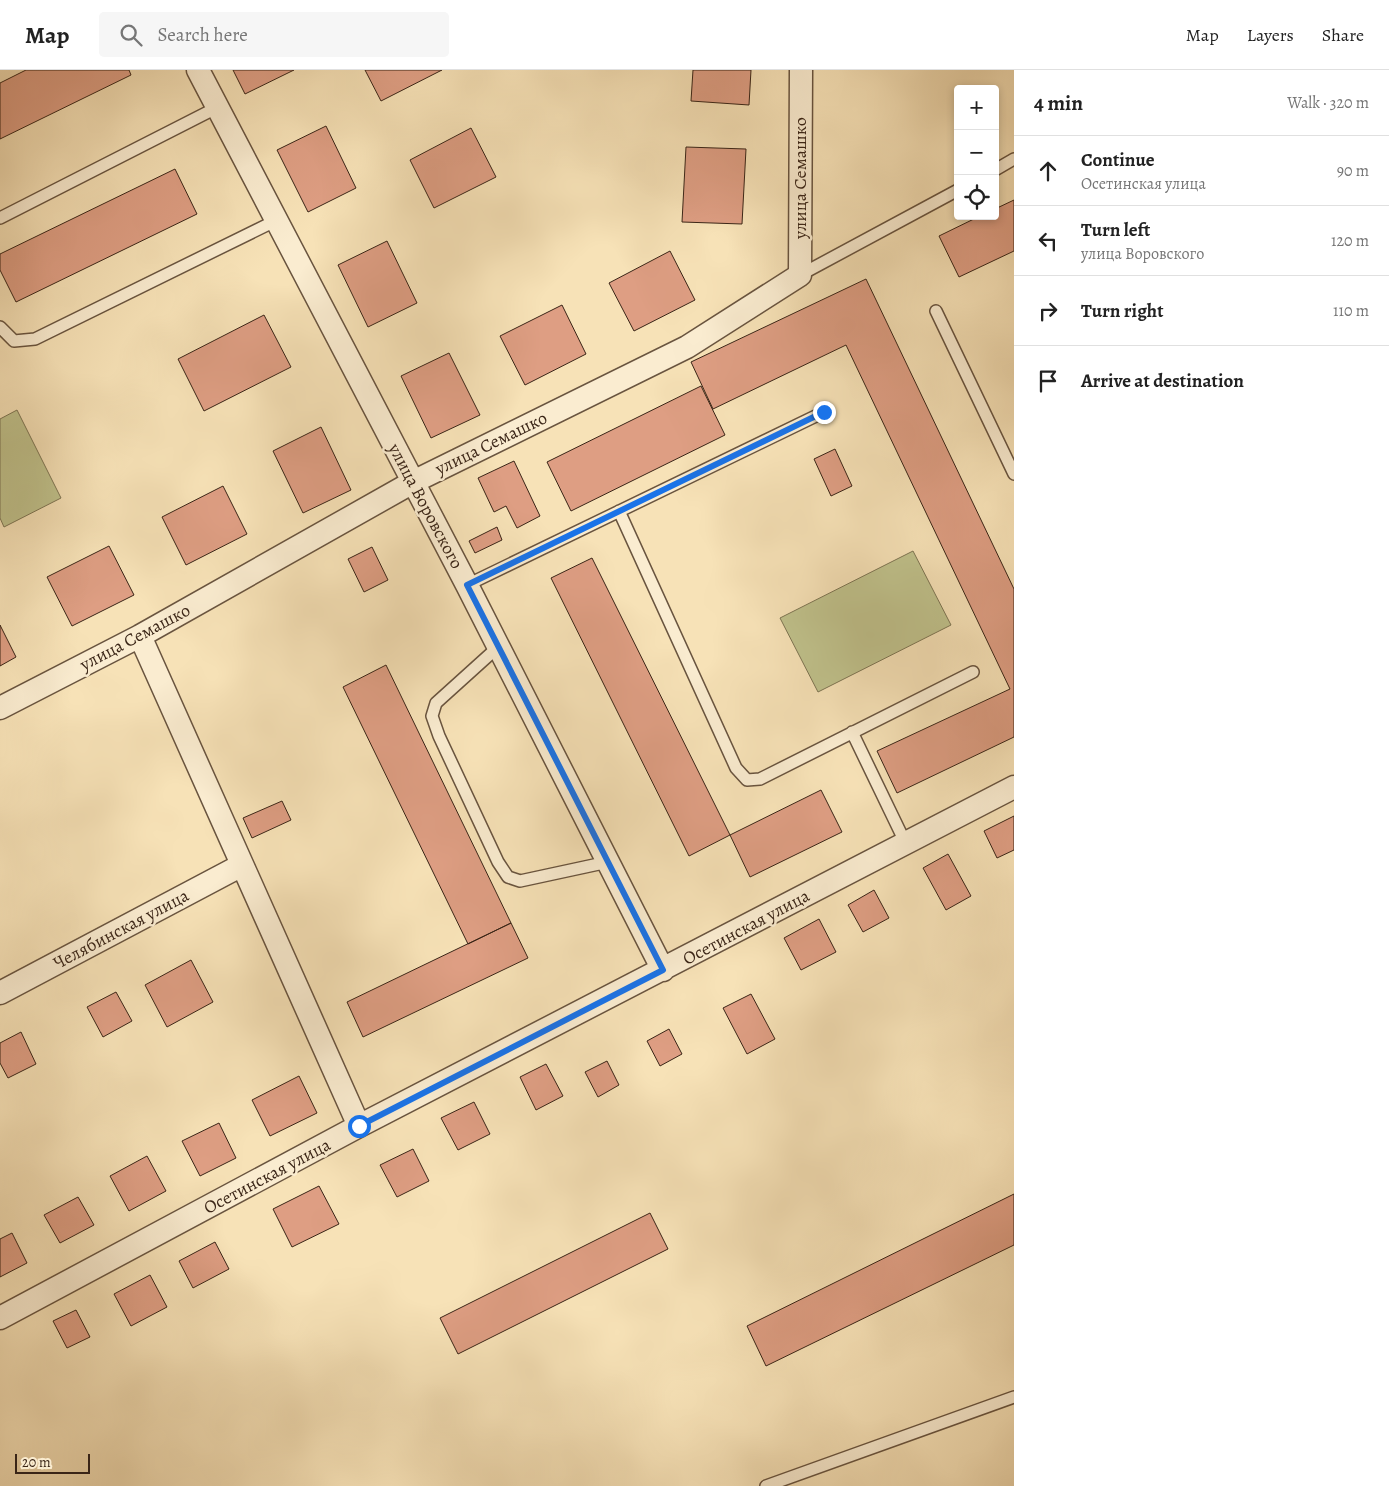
<!DOCTYPE html>
<meta charset="utf-8">
<style>
:root{--surface:#fff;--page:#f6f6f6;--text:#222;--muted:#767676;--line:#e0e0e0}
body{margin:0;font-family:Alegreya,serif;background:var(--page);color:var(--text)}
.controls{position:absolute;right:15px;top:15px;display:grid;overflow:hidden;border-radius:5px;box-shadow:0 2px 8px #0003}
.controls button{width:45px;height:45px;display:grid;place-items:center;padding:0;border:0;border-bottom:1px solid var(--line);background:var(--surface);color:var(--text);font:25px sans-serif}
.scale{position:absolute;left:15px;bottom:12px;width:75px;box-sizing:border-box;padding-left:5px;border:2px solid #3a2517;border-top:0;font-size:14px;line-height:18px;white-space:nowrap;color:#3a2517;-webkit-text-stroke:4px #faecd0;paint-order:stroke}
.stop{position:absolute;width:15px;height:15px;margin:-11px;border:4px solid #1a73e8;border-radius:50%;background:#fff}
.stop.end{background:#1a73e8;border-color:#fff;box-shadow:0 1px 5px #0008}
.list{margin:0;padding:0;list-style:none}
h2{display:flex;justify-content:space-between;align-items:center;height:65px;margin:0;padding:0 20px;font-size:21px}
h2 small{font-size:16px;font-weight:400;color:var(--muted)}
.list li{display:grid;grid-template-columns:32px 1fr auto;gap:15px;align-items:center;box-sizing:border-box;height:70px;padding:0 20px;border-top:1px solid var(--line)}
.list b{display:block;font-size:19px;white-space:nowrap}
.list p{margin:0;font-size:16px;white-space:nowrap;color:var(--muted)}
.list em{font-size:16px;font-style:normal;color:var(--muted)}
.icon{flex:none;width:28px;height:28px;fill:none;stroke:currentColor;stroke-width:2;stroke-linecap:round;stroke-linejoin:round}
.map{position:relative;flex:none;width:1014px;height:1416px;overflow:hidden}
header{display:flex;align-items:center;gap:30px;box-sizing:border-box;height:70px;padding:0 25px;background:var(--surface);border-bottom:1px solid var(--line)}
header strong{font-size:24px}
nav{display:flex;gap:28px;margin-inline-start:auto;font-size:18px}
.search{width:350px;height:45px;background:var(--page);display:flex;align-items:center;gap:12px;box-sizing:border-box;padding:0 18px;border-radius:5px;color:var(--muted);font-size:19px}
main{display:flex}
aside{flex:1;background:var(--surface)}
.map>svg:first-child{display:block}
.green{fill:#c0c28c;stroke:#7d7452}
.building{fill:#de9e83;stroke:#3a2517}
.lines{fill:none;stroke-linecap:round;stroke-linejoin:round}
.lane-casing{stroke:#69543f;stroke-width:14}
.street-casing{stroke:#69543f;stroke-width:25}
.lane{stroke:#faecd0;stroke-width:11}
.street{stroke:#faecd0;stroke-width:22}
.route{stroke:#1a73e8;stroke-width:6}
.labels{text-anchor:middle;stroke-width:5;stroke-linejoin:round;paint-order:stroke}
.street-label{font-size:18px;fill:#3a2517;stroke:#faecd0}
</style>
<header>
<strong>Map</strong>
<div class="search"><svg class="icon" aria-label="search" viewBox="0 0 24 24"><circle cx="10" cy="10" r="6"/><path d="M15 15l6 6"/></svg>Search here</div>
<nav><a>Map</a><a>Layers</a><a>Share</a></nav>
</header>
<main>
<div class="map">
<svg width="1014" height="1416" viewBox="0 0 1014 1416">
<rect width="100%" height="100%" fill="#f7e2b7"/>
<filter id="stains"><feTurbulence type="fractalNoise" baseFrequency=".004" numOctaves="4"/><feColorMatrix values="0 0 0 0 .2 0 0 0 0 .09 0 0 0 0 .02 0 0 0 .5 -.17"/></filter>
<radialGradient id="worn" r=".72"><stop offset=".6" stop-color="#630" stop-opacity="0"/><stop offset="1" stop-color="#630" stop-opacity=".3"/></radialGradient>
<!-- green -->
<path class="green" d="M17 340 61 428 4 457 0 448V349Z
M913 481 951 555 818 622 780 548Z"/>
<!-- building -->
<path class="building" d="M26 0H129L131 5 0 69V13Z
M233 0H294L245 24Z
M365 0H442L381 31Z
M693 0H751L749 35 691 31Z
M326 56 356 118 308 142 277 80Z
M471 58 496 107 434 138 410 90Z
M686 77 746 79 742 154 682 152Z
M175 99 197 144 16 232 0 200V184Z
M1014 130V181L959 207 939 166 980 146H995V139Z
M387 171 417 233 368 257 338 195Z
M670 181 695 230 634 261 609 213Z
M866 209 1014 519V667L897 723 877 681 1010 619 846 275 713 339 691 292Z
M562 235 586 284 525 315 500 266Z
M264 245 291 297 204 341 178 289Z
M449 283 480 345 431 368 401 306Z
M701 316 725 365 571 441 547 392Z
M321 357 351 420 303 443 273 381Z
M835 379 852 416 831 426 814 389Z
M514 391 540 446 517 458 506 436 494 442 478 408Z
M223 416 247 464 186 495 162 447Z
M497 457 502 470 475 483 469 471Z
M109 476 134 525 72 556 47 507Z
M372 477 388 510 364 522 348 489Z
M592 488 730 765 689 786 551 508Z
M0 555 16 587 0 596Z
M386 595 511 853 468 874 343 617Z
M821 720 842 762 750 807 730 765Z
M282 731 291 750 252 768 243 748Z
M1014 746V780L997 788 984 761Z
M948 784 971 826 946 840 923 798Z
M874 820 889 848 863 862 848 835Z
M819 849 836 882 801 900 784 868Z
M511 853 528 888 363 967 347 932Z
M191 890 213 932 167 957 145 915Z
M116 922 132 951 103 967 87 937Z
M751 924 775 969 747 984 723 938Z
M669 959 682 984 660 996 647 971Z
M21 962 36 994 8 1008 0 993V973Z
M607 991 619 1015 598 1027 585 1002Z
M546 994 563 1026 536 1040 520 1007Z
M299 1006 317 1043 270 1066 252 1030Z
M474 1032 490 1064 458 1080 441 1048Z
M219 1053 236 1088 200 1106 182 1071Z
M413 1079 429 1111 397 1127 380 1095Z
M147 1086 166 1121 129 1141 110 1106Z
M319 1116 339 1154 292 1177 273 1139Z
M1014 1124V1175L766 1296 747 1256Z
M78 1127 94 1155 60 1173 44 1145Z
M650 1143 668 1179 458 1284 440 1248Z
M12 1163 27 1193 0 1207V1169Z
M215 1172 229 1199 193 1218 179 1191Z
M150 1205 167 1237 131 1256 114 1224Z
M76 1240 90 1267 67 1278 53 1251Z"/>
<g class="lines">
<defs>
<path id="lane" d="M995 100 1014 89
M0 148 218 37
M800 205 958 120
M936 241 1014 404
M0 257 14 271 35 269 277 150
M619 441 736 698 747 710 760 709 973 602
M467 515 824 342
M498 577 436 633 432 646 439 666 498 792 508 807 520 811 608 792
M852 662 906 774
M766 1416 1014 1327"/>
<path id="street" d="M198 0 467 515 663 900
M140 566 359 1056
M0 638 140 566 413 412 687 277 800 205 801 0
M0 923 242 795
M0 1248 359 1056 1014 717"/>
</defs>
<!-- lane casing -->
<use href="#lane" class="lane-casing"/>
<!-- street casing -->
<use href="#street" class="street-casing"/>
<!-- lane -->
<use href="#lane" class="lane"/>
<!-- street -->
<use href="#street" class="street"/>
</g>
<g class="lines">
<!-- route -->
<path class="route" d="M359 1056 663 900 467 515 824 342"/>
</g>
<g class="labels">
<!-- street labels -->
<g class="street-label">
<text transform="translate(800 108) rotate(-90)" y="6">улица Семашко</text>
<text transform="translate(491 373) rotate(-26)" y="6">улица Семашко</text>
<text transform="translate(426 436) rotate(62)" y="6">улица Воровского</text>
<text transform="translate(135 567) rotate(-28)" y="6">улица Семашко</text>
<text transform="translate(746 857) rotate(-28)" y="6">Осетинская улица</text>
<text transform="translate(121 859) rotate(-28)" y="6">Челябинская улица</text>
<text transform="translate(267 1106) rotate(-28)" y="6">Осетинская улица</text>
</g>
</g>
<rect width="100%" height="100%" filter="url(#stains)"/>
<rect width="100%" height="100%" fill="url(#worn)"/>
</svg>
<div class="controls">
<button>+</button>
<button>−</button>
<button><svg class="icon" aria-label="locate" viewBox="0 0 24 24"><circle cx="12" cy="12" r="6"/><path d="M12 2v4M12 18v4M2 12h4M18 12h4"/></svg></button>
</div>
<div class="scale">20 m</div>
<div class="stop" style="left:359px;top:1056px"></div>
<div class="stop end" style="left:824px;top:342px"></div>
</div>
<aside>
<h2>4 min<small>Walk · 320 m</small></h2>
<ul class="list">
<li><svg class="icon" aria-label="ahead" viewBox="0 0 24 24"><path d="M12 20V5M6 11l6-6 6 6"/></svg><div><b>Continue</b><p>Осетинская улица</p></div><em>90 m</em></li>
<li><svg class="icon" aria-label="left" viewBox="0 0 24 24"><path d="M17 20v-9H6M10 6l-5 5 5 5"/></svg><div><b>Turn left</b><p>улица Воровского</p></div><em>120 m</em></li>
<li><svg class="icon" aria-label="right" viewBox="0 0 24 24"><path d="M7 20v-9h11M14 6l5 5-5 5"/></svg><div><b>Turn right</b></div><em>110 m</em></li>
<li><svg class="icon" aria-label="arrive" viewBox="0 0 24 24"><path d="M6 21V4h12l-3 4 3 4H6"/></svg><div><b>Arrive at destination</b></div></li>
</ul>
</aside>
</main>
